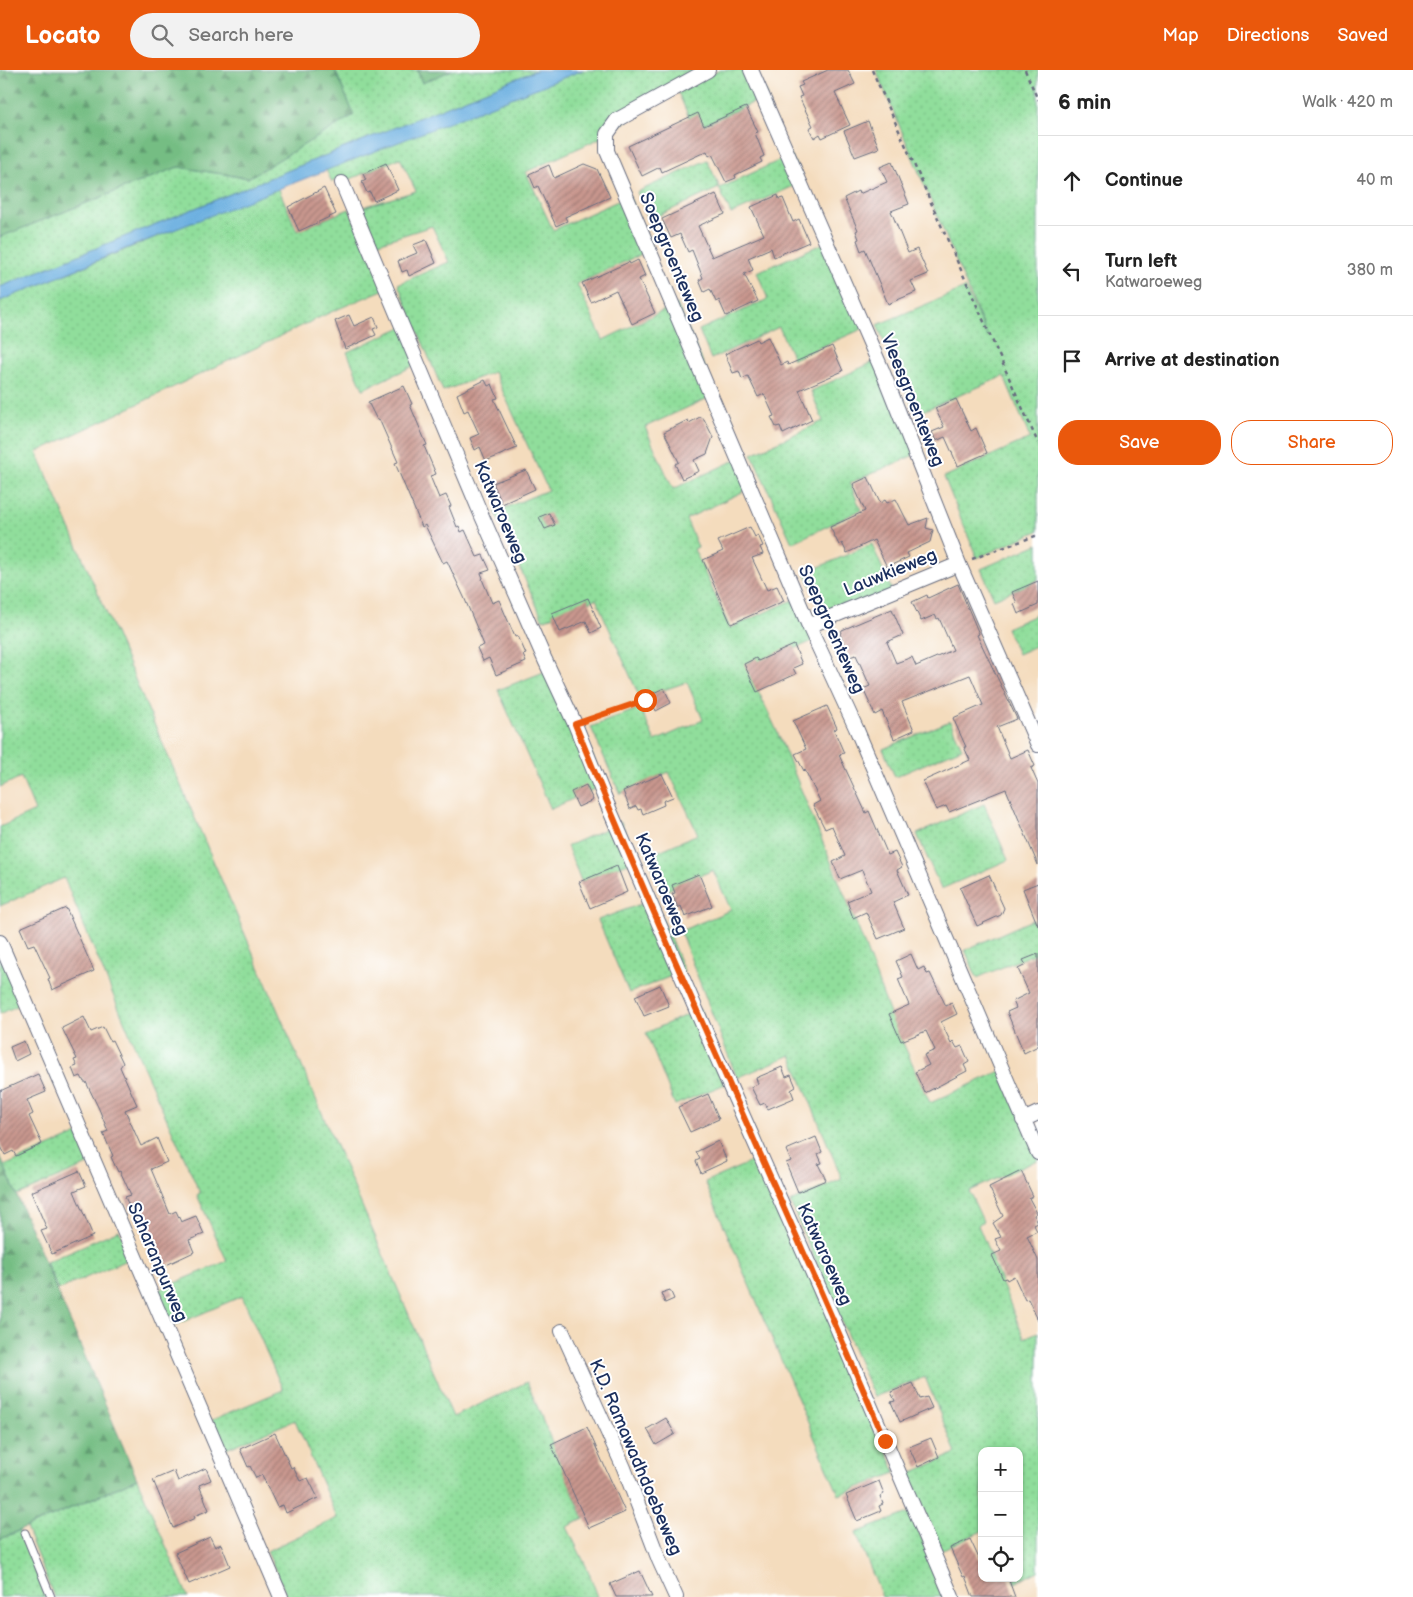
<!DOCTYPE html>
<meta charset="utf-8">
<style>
:root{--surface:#fff;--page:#f2f2f2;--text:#222;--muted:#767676;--line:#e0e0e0;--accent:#ea580c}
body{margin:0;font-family:"Balsamiq Sans",sans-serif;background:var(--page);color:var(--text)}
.controls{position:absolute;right:15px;bottom:15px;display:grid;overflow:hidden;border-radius:10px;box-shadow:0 1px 4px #0004}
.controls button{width:45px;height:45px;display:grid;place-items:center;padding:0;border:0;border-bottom:1px solid var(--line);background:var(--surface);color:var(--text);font:25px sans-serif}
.stop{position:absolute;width:15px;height:15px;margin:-11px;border:4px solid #ea580c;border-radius:50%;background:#fff}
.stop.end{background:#ea580c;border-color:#fff;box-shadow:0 1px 5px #0008}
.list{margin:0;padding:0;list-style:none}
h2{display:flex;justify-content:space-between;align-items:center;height:65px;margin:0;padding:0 20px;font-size:21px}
h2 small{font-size:16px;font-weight:400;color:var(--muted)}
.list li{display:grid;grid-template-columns:32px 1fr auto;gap:15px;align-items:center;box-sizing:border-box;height:90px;padding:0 20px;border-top:1px solid var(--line)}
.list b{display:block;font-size:19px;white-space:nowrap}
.list p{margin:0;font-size:16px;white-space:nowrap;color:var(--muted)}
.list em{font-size:16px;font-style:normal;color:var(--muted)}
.actions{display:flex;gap:10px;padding:15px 20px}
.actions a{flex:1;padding:11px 0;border:1px solid var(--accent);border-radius:20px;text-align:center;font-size:18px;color:var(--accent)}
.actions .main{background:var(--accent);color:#fff}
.icon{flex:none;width:28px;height:28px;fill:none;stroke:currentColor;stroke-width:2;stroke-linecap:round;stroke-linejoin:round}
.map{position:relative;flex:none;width:1038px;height:1527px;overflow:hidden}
header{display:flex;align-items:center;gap:30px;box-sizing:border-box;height:70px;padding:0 25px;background:var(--accent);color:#fff}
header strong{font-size:24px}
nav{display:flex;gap:28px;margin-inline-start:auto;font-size:18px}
.search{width:350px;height:45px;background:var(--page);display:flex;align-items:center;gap:12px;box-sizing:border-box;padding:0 18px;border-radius:28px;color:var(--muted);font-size:19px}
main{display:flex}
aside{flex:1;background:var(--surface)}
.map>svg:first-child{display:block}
.grass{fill:url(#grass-dots);stroke:#56867c}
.forest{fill:url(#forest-firs);stroke:#487670}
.water{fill:#6aafe0;stroke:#426f9f}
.building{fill:url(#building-hatch)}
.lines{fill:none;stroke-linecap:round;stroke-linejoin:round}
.lane-casing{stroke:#676c7f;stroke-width:9}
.street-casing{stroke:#676c7f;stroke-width:16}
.path{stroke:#676c7f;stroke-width:2.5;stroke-dasharray:4 4;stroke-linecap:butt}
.lane{stroke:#fff;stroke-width:7}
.street{stroke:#fff;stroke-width:14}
.route{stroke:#ea580c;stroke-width:6}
.labels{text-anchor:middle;stroke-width:4;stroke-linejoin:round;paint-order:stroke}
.street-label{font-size:18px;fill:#1b2f5e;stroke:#fff}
</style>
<header>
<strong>Locato</strong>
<div class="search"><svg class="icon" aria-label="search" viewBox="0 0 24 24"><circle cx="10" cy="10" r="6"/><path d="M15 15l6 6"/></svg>Search here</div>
<nav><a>Map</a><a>Directions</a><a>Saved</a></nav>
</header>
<main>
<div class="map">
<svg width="1038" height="1527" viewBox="0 0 1038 1527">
<defs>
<pattern id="grass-dots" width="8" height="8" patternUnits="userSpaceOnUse" patternTransform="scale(1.25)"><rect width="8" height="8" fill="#90de9b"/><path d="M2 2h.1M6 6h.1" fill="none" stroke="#7cbf88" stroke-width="1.8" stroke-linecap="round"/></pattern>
<pattern id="forest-firs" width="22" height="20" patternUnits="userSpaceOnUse" patternTransform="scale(1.25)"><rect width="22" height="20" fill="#74bd83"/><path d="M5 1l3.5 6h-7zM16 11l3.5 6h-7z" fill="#5e9a6e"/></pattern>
<pattern id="building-hatch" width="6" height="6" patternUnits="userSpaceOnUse" patternTransform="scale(1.25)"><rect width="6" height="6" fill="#c9978e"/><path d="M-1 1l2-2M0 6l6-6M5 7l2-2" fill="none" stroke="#a27c77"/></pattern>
</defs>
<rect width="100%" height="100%" fill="#fff"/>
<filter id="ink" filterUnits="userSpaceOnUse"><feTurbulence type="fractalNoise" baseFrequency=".02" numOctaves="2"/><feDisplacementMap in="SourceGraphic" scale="10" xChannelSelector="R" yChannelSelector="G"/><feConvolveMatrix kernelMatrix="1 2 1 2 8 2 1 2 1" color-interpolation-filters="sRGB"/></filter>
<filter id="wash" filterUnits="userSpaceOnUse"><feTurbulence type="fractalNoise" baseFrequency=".0096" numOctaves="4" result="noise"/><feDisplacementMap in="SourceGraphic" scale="20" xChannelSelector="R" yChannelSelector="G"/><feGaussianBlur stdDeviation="1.12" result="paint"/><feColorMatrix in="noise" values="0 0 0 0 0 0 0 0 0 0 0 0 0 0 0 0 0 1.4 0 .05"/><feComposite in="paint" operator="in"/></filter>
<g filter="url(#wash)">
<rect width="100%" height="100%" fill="#f4dcbd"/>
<!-- grass -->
<path class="grass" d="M335 0H417L422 13 452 0H537L0 217V167L178 97 248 108 354 45Z
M583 0H699L605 66 526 102 553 160 629 126 652 179 577 214 603 270 677 234 717 324 645 357 673 419 744 386 757 415 686 449 698 477 694 479 730 558 804 525 822 567 748 599 776 659 857 855 890 944 930 1033 1005 999 1038 1075V1090L969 1121 983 1151 978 1155 1024 1268 1038 1262V1501L1015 1513 1013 1508H1019V1381H982V1461L941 1480 909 1404 956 1383 925 1307 874 1327 790 1132 842 1109 791 985 737 1008 680 861 731 840 713 800 663 822 648 786 698 764 669 702 620 724 591 657 640 638 655 671 703 650 687 612 640 628 596 529 543 550 495 442 548 420 494 302 443 321 398 214 449 192 432 156 378 173 363 137 416 121 400 88 348 110 345 106 332 112 326 100Z
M720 0H754L768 26 694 59 678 22Z
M876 0H1038V461L977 488 944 407 1030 368 1004 306 916 344 877 255 965 218 988 267Z
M791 85 803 112 731 144 719 118 649 150 637 122 707 90 720 118Z
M278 117 297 161 349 139 385 219 331 242 37 382 453 1347 527 1312 584 1449 567 1457 588 1500 598 1527H287L267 1481 337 1448 295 1350 224 1380 212 1350 283 1320 242 1226 171 1257 156 1221 227 1191 197 1125 200 1123 143 996 64 808 0 836V757L35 741 21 707 0 717V231Z
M829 171 867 257 793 289 779 257 711 289 699 260 768 229 757 202Z
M402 257 418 294 363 319 347 282Z
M880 289 921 382 850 413 861 440 792 473 752 384 823 351 811 321Z
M872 474 893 523 826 546 805 503Z
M1038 474V510L994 529 981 499Z
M1038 544V575L1018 584 1006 558Z
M554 598 605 714 551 739 498 620Z
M950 651 962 678 895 707 883 679Z
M984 734 1008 790 941 819 917 764Z
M621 752 637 789 582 813 567 776Z
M654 829 684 901 629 923 598 850Z
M1032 850 1038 863V882L977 908 965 880Z
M0 886 21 934 0 944Z
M700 939 730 1012 675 1035 646 963Z
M78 1064 90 1094 17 1125 4 1096Z
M760 1088 896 1403 839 1425 705 1112Z
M119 1160 131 1188 58 1220 46 1192Z
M137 1409 188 1527H54L26 1458Z
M911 1442 945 1525 941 1527H882L856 1463Z
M19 1461 46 1527H0V1469Z"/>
<!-- forest -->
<path class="forest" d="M0 0H335L354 45 248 108 178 97 0 167Z
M417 0H452L422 13Z
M0 1086 137 1409 0 1469Z"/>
<!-- water -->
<path class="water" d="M537 0H583L130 177 0 231V217Z"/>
<g id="blocks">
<!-- building -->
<path class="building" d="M828 0H848L855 14 835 23 850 55 822 68 820 64 814 68 809 58 813 56 799 27 802 26 798 17 803 15 801 12Z
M746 37 758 62 755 63 764 86 760 88 762 92 735 105 736 108 726 112 712 84 709 86 707 81 662 102 660 97 642 106 628 76 698 43 704 56Z
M868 51 879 78 855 87 844 61Z
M892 92 909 134 891 141 908 183 917 179 928 204 911 211 916 222 888 234 865 179 861 181 857 170 859 169 856 161 858 160 844 128 858 121 859 124 887 112 880 97Z
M386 93 398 120 374 131 370 122 367 123 362 112 366 110 363 104Z
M584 94 597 99 610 127 565 147 567 151 556 156 538 116 535 118 529 104 549 95 554 108Z
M324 118 336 144 299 161 288 137Z
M716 124 725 144 698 156 712 187 764 165 751 137 778 125 779 129 783 128 793 152 799 149 809 172 774 187 771 178 748 188 753 200 744 204 758 231 726 246 719 230 716 232 710 219 704 222 699 210 703 208 692 180 688 182 680 164 671 168 662 149Z
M426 170 436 193 409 206 407 200 402 202 398 191 417 183 413 175Z
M638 190 645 206 639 209 655 243 632 254 616 220 591 232 582 213 629 192 630 194Z
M349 245 354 256 374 247 378 257 373 259 376 265 345 279 335 251Z
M768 267 781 295 787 292 788 295 832 276 843 301 799 320 812 350 783 364 780 356 776 357 771 347 774 346 764 324 758 327 748 306 742 309 739 301 733 303 725 284 757 269 758 272Z
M485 310 488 316 492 314 498 328 494 329 517 378 486 391 480 377 475 380 470 368 479 364 468 340 464 342 457 324Z
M404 316 412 334 410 335 427 375 424 376 436 404 430 406 439 428 446 425 451 436 449 437 457 457 459 456 461 462 465 460 477 487 483 485 490 500 481 503 483 508 482 509 492 533 499 530 515 567 518 566 526 584 523 585 526 592 496 605 489 588 483 591 477 578 484 575 464 527 447 491 443 493 425 455 422 457 395 393 398 392 379 349 377 350 368 332Z
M956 329 971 361 976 358 987 383 958 396 945 367 936 371 932 362 944 357 935 338Z
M700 347 704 349 713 367 707 384 694 390 699 401 682 409 675 394 679 392 664 362 688 350 689 353Z
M526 400 535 419 502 434 493 413Z
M868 407 880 433 885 430 887 433 896 429 909 455 928 448 926 458 933 460 930 472 907 483 909 487 887 497 874 470 847 483 842 473 839 475 830 457 865 441 853 414Z
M549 443 555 455 545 459 539 447Z
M750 457 755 467 758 465 763 476 760 477 763 484 752 488 767 520 777 516 784 531 731 554 703 490 723 481 718 471Z
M1038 511V535L1018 544 1014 534 1017 533 1012 522Z
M958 514 979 564 977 565 1017 649 997 657 1010 688 1028 680 1035 696 1031 698 1038 714V795L1006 719 949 742 946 736 936 740 923 711 970 690 964 677H966L953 648 983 635 970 605 902 632 914 660 894 669 882 641 875 645 863 619 870 616 856 585 849 587 840 564 842 560 892 539 903 565 887 572 896 593 912 587 916 596 953 580 939 548 937 549 935 545 921 551 912 532 927 525 928 528Z
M588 528 601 558 591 563 586 551 560 562 552 543Z
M794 575 802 594 793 598 796 604 757 622 744 594 756 588 758 591Z
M664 618 671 633 656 641 649 625Z
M827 636 837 658 834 660 844 683 839 685 866 743 869 741 888 785 895 782 902 797 897 800 908 825 893 832 904 858 878 869 866 842 853 848 847 831 871 821 862 800 840 809 833 792 845 786 832 756 825 759 813 735 820 731 805 700 804 701 795 684 806 679 793 651Z
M662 704 673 727 663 731 664 735 643 744 641 739 638 740 636 736 630 739 623 721Z
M586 715 593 730 578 737 571 722Z
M617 796 627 822 590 838 579 812Z
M699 804 712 836 685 847 681 836 678 838 672 824 675 823 672 815Z
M989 805 1004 838 1001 845 977 856 960 818Z
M1038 813V856L1023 819Z
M66 838 94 901 52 920 48 909 50 908 34 874 28 876 20 858Z
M911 884 918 900 924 897 927 904 930 903 946 936 952 933 957 944 941 952 951 973 953 971 957 978 962 976 969 992 964 995 967 1001 925 1023 915 1002 929 995 924 985 935 980 926 961 901 971 889 944 909 935 898 909 903 907 896 891Z
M1038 884V976L1024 983 1007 942 1016 938 1013 931 1029 923 1018 899 1026 895 1023 890Z
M660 915 669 936 644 946 635 926Z
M84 947 91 962 103 957 110 971 112 970 123 993 120 997 137 1035 125 1040 140 1074 141 1076 157 1068 167 1092 151 1099 170 1144 176 1141 181 1152 196 1146 204 1164 189 1170 194 1182 162 1197 141 1149 139 1150 135 1141 132 1142 125 1127 131 1125 120 1101 118 1102 111 1087 113 1086 103 1063 108 1061 99 1039 86 1012H84L81 1006 76 1008 72 998 77 996 74 990 77 989 62 958Z
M24 971 29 984 15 991 10 977Z
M782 997 786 1007 791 1005 796 1017 791 1020 794 1028 768 1039 765 1033 760 1035 751 1017 758 1014 756 1008Z
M38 1004 46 1022 27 1030 33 1044 29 1046 42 1074 16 1086 13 1081 5 1085 0 1074V1021Z
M708 1024 719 1049 690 1062 678 1037Z
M816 1067 822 1082 818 1084 822 1093 818 1094 826 1110 798 1122 786 1093 791 1091 786 1080Z
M718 1071 727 1091 701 1103 696 1091 700 1089 696 1082Z
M79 1101 86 1116 74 1121 93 1166 52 1184 41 1161 47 1159 31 1122Z
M1021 1101 1033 1126 1029 1128 1037 1143 1034 1145 1038 1153 1034 1155 1037 1161 1027 1166 1038 1190V1250L1028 1229 1025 1230 1014 1206 1007 1210 1006 1208 1003 1209 992 1185 1001 1181 995 1169 1001 1167 993 1153 1003 1146 989 1117Z
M670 1220 674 1229 665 1233 661 1223Z
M913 1313 920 1329 927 1327 932 1338 900 1352 891 1332 895 1331 891 1322Z
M666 1348 675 1364 656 1375 647 1359Z
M587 1357 625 1442 589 1458 551 1374Z
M275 1363 291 1398 293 1397 300 1411 308 1408 318 1428 286 1443 283 1435 277 1437 262 1405 256 1408 250 1396 248 1397 240 1379Z
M931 1368 939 1387 918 1397 909 1377Z
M206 1398 211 1410 199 1415 209 1440 194 1446 195 1448 173 1458 153 1410 174 1401 178 1411Z
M879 1411 884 1424 880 1426 883 1434 879 1436 881 1441 857 1451 846 1425Z
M210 1467 215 1477 221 1474 230 1496 189 1514 175 1483Z
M970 1469 982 1495V1508H1008L1015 1527H973L965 1506 963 1507 950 1478Z
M640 1501 652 1527H616L610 1514Z"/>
</g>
</g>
<g filter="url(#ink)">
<use href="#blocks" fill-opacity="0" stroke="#676c7f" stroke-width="1"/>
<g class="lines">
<defs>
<path id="lane" d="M25 1463 51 1527"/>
<path id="street" d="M708 0 617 50 607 64V81L809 556 856 658 1038 1083
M751 0 882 300 959 494 1038 675
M342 113 481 444 545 590 575 654 608 736 711 974 835 1253 952 1527
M809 556 959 494
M0 872 281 1527
M1023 1050 1038 1043
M562 1261 624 1398 659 1490 676 1527"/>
</defs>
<!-- lane casing -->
<use href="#lane" class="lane-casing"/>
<!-- street casing -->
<use href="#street" class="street-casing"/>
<!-- path -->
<path class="path" d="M872 0 1038 373
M1025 0 1038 30
M972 489 1038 465
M586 650 645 630"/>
<!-- lane -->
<use href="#lane" class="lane"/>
<!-- street -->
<use href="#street" class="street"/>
</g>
</g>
<g class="lines" filter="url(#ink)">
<!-- route -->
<path class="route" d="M645 630 575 654C673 896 784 1131 885 1371"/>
</g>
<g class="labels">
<!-- street labels -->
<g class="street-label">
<text transform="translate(672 187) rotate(67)" y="6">Soepgroenteweg</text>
<text transform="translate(913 330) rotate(68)" y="6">Vleesgroenteweg</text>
<text transform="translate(501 442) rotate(67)" y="6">Katwaroeweg</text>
<text transform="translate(890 502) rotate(-22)" y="6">Lauwkieweg</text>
<text transform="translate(832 559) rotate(66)" y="6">Soepgroenteweg</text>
<text transform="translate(662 814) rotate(67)" y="6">Katwaroeweg</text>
<text transform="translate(825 1184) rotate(66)" y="6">Katwaroeweg</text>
<text transform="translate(158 1192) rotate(67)" y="6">Saharanpurweg</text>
<text transform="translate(636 1387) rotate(67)" y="6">K.D. Ramawadhdoebeweg</text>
</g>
</g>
</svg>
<div class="controls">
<button>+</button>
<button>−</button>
<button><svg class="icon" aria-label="locate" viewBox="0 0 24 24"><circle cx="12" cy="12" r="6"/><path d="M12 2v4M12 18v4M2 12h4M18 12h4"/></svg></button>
</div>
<div class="stop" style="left:645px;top:630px"></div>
<div class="stop end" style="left:885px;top:1371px"></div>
</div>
<aside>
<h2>6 min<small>Walk · 420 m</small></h2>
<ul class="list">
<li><svg class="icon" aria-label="ahead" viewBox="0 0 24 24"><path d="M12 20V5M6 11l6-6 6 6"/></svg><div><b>Continue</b></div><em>40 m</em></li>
<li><svg class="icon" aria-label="left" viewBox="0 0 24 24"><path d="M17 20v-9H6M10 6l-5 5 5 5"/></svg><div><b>Turn left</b><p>Katwaroeweg</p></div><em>380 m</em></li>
<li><svg class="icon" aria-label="arrive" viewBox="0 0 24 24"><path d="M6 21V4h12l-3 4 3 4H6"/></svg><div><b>Arrive at destination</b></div></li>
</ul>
<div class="actions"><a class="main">Save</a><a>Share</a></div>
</aside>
</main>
